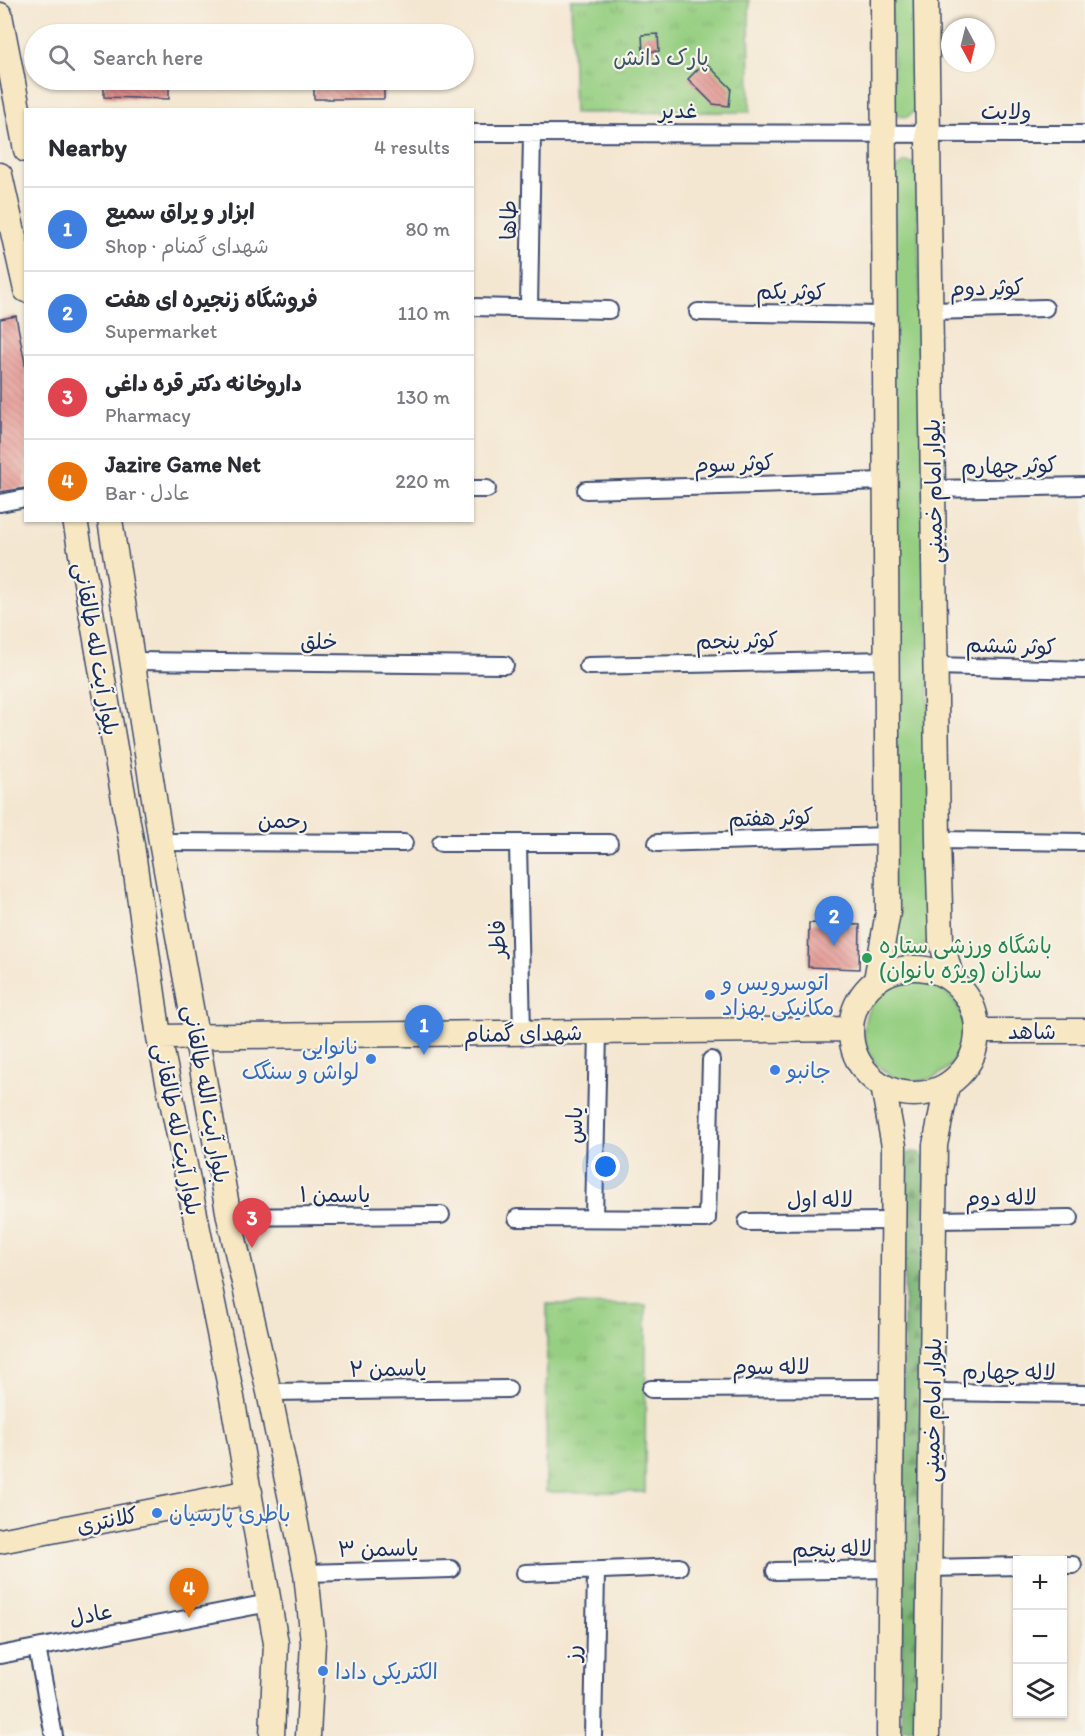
<!DOCTYPE html>
<meta charset="utf-8">
<style>
:root{--surface:#fff;--page:#f2f2f3;--text:#2b2b33;--muted:#7c7c81;--line:#e1e1e2;--accent:#1f6fb2}
body{margin:0;font-family:Itim,"Playpen Sans Arabic",sans-serif;background:var(--page);color:var(--text)}
.controls{position:absolute;right:18px;bottom:18px;display:grid;overflow:hidden;border-radius:0px;box-shadow:0 2px 4px #0004}
.controls button{width:54px;height:54px;display:grid;place-items:center;padding:0;border:0;border-bottom:2px solid var(--line);background:var(--surface);color:var(--text);font:30px sans-serif}
.compass{position:absolute;left:941px;top:18px;width:54px;height:54px;border-radius:50%;background:var(--surface);box-shadow:0 2px 4px #0004;rotate:173deg}
.you{position:absolute;left:606px;top:1167px;width:21px;height:21px;margin:-15px;border:4px solid #fff;border-radius:50%;background:#1a73e8;box-shadow:0 0 0 9px #1a73e833}
.badge{display:grid;place-items:center;width:39px;height:39px;border-radius:50%;background:var(--accent);color:#fff;font-size:20px;font-weight:700}
.pin{position:absolute;translate:-50% -50px;filter:drop-shadow(0 2px 3px #0008)}
.pin::after{content:'';position:absolute;top:32px;width:21px;height:18px;background:inherit;clip-path:polygon(0 0,100% 0,50% 100%)}
.list{margin:0;padding:0;list-style:none}
h2{display:flex;justify-content:space-between;align-items:center;height:78px;margin:0;padding:0 24px;font-size:26px}
h2 small{font-size:20px;font-weight:400;color:var(--muted)}
.list li{display:grid;grid-template-columns:39px 1fr auto;gap:18px;align-items:center;box-sizing:border-box;height:84px;padding:0 24px;border-top:2px solid var(--line)}
.list b{display:block;font-size:22px;white-space:nowrap}
.list p{margin:0;font-size:20px;white-space:nowrap;color:var(--muted)}
.list em{font-size:20px;font-style:normal;color:var(--muted)}
.icon{flex:none;width:33px;height:33px;fill:none;stroke:currentColor;stroke-width:2;stroke-linecap:round;stroke-linejoin:round}
.map{position:relative;flex:none;width:1085px;height:1736px;overflow:hidden}
.search{position:absolute;background:var(--surface);box-shadow:0 2px 4px #0004;left:24px;top:24px;width:450px;height:66px;display:flex;align-items:center;gap:15px;box-sizing:border-box;padding:0 21px;border-radius:33px;color:var(--muted);font-size:22px}
.panel{position:absolute;background:var(--surface);box-shadow:0 2px 4px #0004;left:24px;top:108px;width:450px;height:414px;border-radius:0px}
.map>svg:first-child{display:block}
.grass{fill:#96cf82;stroke:#587f70;stroke-width:1.5}
.forest{fill:url(#forest-firs);stroke:#4a7067;stroke-width:1.5}
.park{fill:url(#park-tufts);stroke:#587f70;stroke-width:1.5}
.building{fill:url(#building-back-hatch)}
.lines{fill:none;stroke-linecap:round;stroke-linejoin:round}
.street-casing{stroke:#3c4b6f;stroke-width:20}
.secondary-casing{stroke:#3c4b6f;stroke-width:27}
.street{stroke:#fff;stroke-width:16}
.secondary{stroke:#f7e8c3;stroke-width:24}
.leisure-dot{fill:#2e9e5b;stroke:#f7f3e8;stroke-width:2}
.shop-dot{fill:#3f7fe0;stroke:#f7f3e8;stroke-width:2}
.labels{text-anchor:middle;stroke-width:4.5;stroke-linejoin:round;paint-order:stroke}
.park-label{font-size:22px;fill:#3a5767;stroke:#f7f3e8}
.street-label{font-size:22px;fill:#1b2f5e;stroke:#f7f3e8}
.leisure-label{font-size:22px;fill:#27864d;stroke:#f7f3e8;text-anchor:start}
.shop-label{font-size:22px;fill:#366cbe;stroke:#f7f3e8;text-anchor:start}
</style>
<div class="map">
<svg width="1085" height="1736" viewBox="0 0 1085 1736">
<defs>
<pattern id="forest-firs" width="22" height="20" patternUnits="userSpaceOnUse" patternTransform="scale(1.5)"><rect width="22" height="20" fill="#78b270"/><path d="M5 1l3.5 6h-7zM16 11l3.5 6h-7z" fill="#62915f"/></pattern>
<pattern id="park-tufts" width="24" height="20" patternUnits="userSpaceOnUse" patternTransform="scale(1.5)"><rect width="24" height="20" fill="#96cf82"/><path d="M3 7l-1-3M5 7V3M7 7l1-3M15 17l-1-3M17 17v-4M19 17l1-3" fill="none" stroke="#81b273"/></pattern>
<pattern id="building-back-hatch" width="6" height="6" patternUnits="userSpaceOnUse" patternTransform="scale(1.5)"><rect width="6" height="6" fill="#e28c88"/><path d="M-1 5l2 2M0 0l6 6M5-1l2 2" fill="none" stroke="#b67372"/></pattern>
</defs>
<rect width="100%" height="100%" fill="#f7f3e8"/>
<filter id="ink" filterUnits="userSpaceOnUse"><feTurbulence type="fractalNoise" baseFrequency=".0167" numOctaves="2"/><feDisplacementMap in="SourceGraphic" scale="12" xChannelSelector="R" yChannelSelector="G"/><feConvolveMatrix kernelMatrix="1 2 1 2 8 2 1 2 1" color-interpolation-filters="sRGB"/></filter>
<filter id="wash" filterUnits="userSpaceOnUse"><feTurbulence type="fractalNoise" baseFrequency=".008" numOctaves="4" result="noise"/><feDisplacementMap in="SourceGraphic" scale="24" xChannelSelector="R" yChannelSelector="G"/><feGaussianBlur stdDeviation="1.35" result="paint"/><feColorMatrix in="noise" values="0 0 0 0 0 0 0 0 0 0 0 0 0 0 0 0 0 1.4 0 .05"/><feComposite in="paint" operator="in"/></filter>
<g filter="url(#wash)">
<rect width="100%" height="100%" fill="#f4e7d2"/>
<!-- grass -->
<path class="grass" d="M891 0H914L916 110 907 117 900 116 894 111Z
M904 162 913 163 917 166 934 937C917 954 912 953 891 941L894 171Z
M864 1031a50 50 0 1 1 100 0a50 50 0 1 1-100 0Z"/>
<!-- forest -->
<path class="forest" d="M913 1152 920 1153 926 1160 916 1725 909 1730 901 1728 905 1159 907 1153Z"/>
<!-- park -->
<path class="park" d="M571 0H749L750 112 574 113Z
M547 1304 646 1305 645 1492H546Z"/>
<g id="blocks">
<!-- building -->
<path class="building" d="M658 34 659 51 643 52 642 35Z
M705 62 731 88 729 106 713 104 688 79Z
M104 80H169V99L104 97Z
M314 80H384V99H314Z
M16 316 26 369V488L0 492V319Z
M809 923 860 925 859 969 808 967Z"/>
</g>
</g>
<g filter="url(#ink)">
<use href="#blocks" fill-opacity="0" stroke="#3c4b6f" stroke-width="1.5"/>
<g class="lines">
<defs>
<path id="street" d="M472 133 1085 134
M472 307 609 310
M529 308 532 133
M931 311 1045 308
M698 312 883 315
M472 489H487
M933 489 1085 486
M586 490 884 481
M0 503 26 498
M133 661 505 665
M588 666 888 660
M936 666 1085 670
M938 840 1085 842
M161 842 404 843
M441 843H609
M657 843 888 836
M518 844 522 1033
M229 1217 441 1215
M517 1218 707 1219 711 1060
M594 1218 598 1032
M934 1220 1070 1218
M747 1222 893 1221
M651 1389 892 1388
M269 1392 508 1389
M932 1392 1085 1394
M1062 1565H1073
M930 1568 1018 1566
M775 1571 891 1569
M306 1573 451 1569
M525 1573 679 1567
M37 1648 54 1736
M0 1655 269 1603
M593 1736 596 1572"/>
<path id="secondary" d="M926 0 938 840 941 940 952 980
M0 15 26 150
M0 175 26 290
M75 520 132 845 159 1037 231 1392 269 1603 276 1643 272 1736
M110 520 161 842 229 1217 269 1392 306 1573 313 1642 308 1736
M851 1031a63 63 0 1 1 126 0a63 63 0 1 1-126 0Z
M876 980 888 912 883 0
M978 1031H1085
M159 1037 851 1029
M883 1086 894 1146 889 1736
M0 1541 250 1492
M927 1736 935 1145 947 1086"/>
</defs>
<!-- street casing -->
<use href="#street" class="street-casing"/>
<!-- secondary casing -->
<use href="#secondary" class="secondary-casing"/>
<!-- street -->
<use href="#street" class="street"/>
<!-- secondary -->
<use href="#secondary" class="secondary"/>
</g>
</g>
<!-- markers -->
<circle class="leisure-dot" cx="867" cy="958" r="6"/>
<g class="shop-dot">
<circle cx="710" cy="995" r="6"/>
<circle cx="371" cy="1059" r="6"/>
<circle cx="775" cy="1070" r="6"/>
<circle cx="157" cy="1513" r="6"/>
<circle cx="323" cy="1671" r="6"/>
</g>
<g class="labels">
<!-- park labels -->
<g class="park-label">
<text x="661" y="65">پارک دانش</text>
</g>
<!-- street labels -->
<g class="street-label">
<text x="678" y="118">غدیر</text>
<text x="1006" y="119">ولایت</text>
<text transform="translate(508 220) rotate(-89)" y="8">طاها</text>
<text transform="translate(987 287) rotate(-1)" y="8">کوثر دوم</text>
<text transform="translate(791 291) rotate(1)" y="8">کوثر یکم</text>
<text transform="translate(734 463) rotate(-2)" y="8">کوثر سوم</text>
<text transform="translate(1009 465) rotate(-1)" y="8">کوثر چهارم</text>
<text transform="translate(933 491) rotate(-91)" y="8">بلوار امام خمینی</text>
<text transform="translate(737 640) rotate(-1)" y="8">کوثر پنجم</text>
<text transform="translate(319 641) rotate(1)" y="8">خلق</text>
<text transform="translate(1011 645) rotate(2)" y="8">کوثر ششم</text>
<text transform="translate(97 649) rotate(80)" y="8">بلوار آیت لله طالقانی</text>
<text transform="translate(771 817) rotate(-2)" y="8">کوثر هفتم</text>
<text x="283" y="828">رحمن</text>
<text transform="translate(497 939) rotate(-91)" y="8">فاطر</text>
<text x="1032" y="1039">شاهد</text>
<text transform="translate(523 1033) rotate(-1)" y="8">شهدای گمنام</text>
<text transform="translate(207 1094) rotate(80)" y="8">بلوار آیت الله طالقانی</text>
<text transform="translate(574 1125) rotate(-89)" y="8">یاس</text>
<text transform="translate(178 1129) rotate(79)" y="8">بلوار آیت لله طالقانی</text>
<text x="335" y="1202">یاسمن ۱</text>
<text transform="translate(1001 1197) rotate(-1)" y="8">لاله دوم</text>
<text transform="translate(820 1199) rotate(-1)" y="8">لاله اول</text>
<text x="771" y="1374">لاله سوم</text>
<text transform="translate(388 1368) rotate(-1)" y="8">یاسمن ۲</text>
<text transform="translate(1009 1371) rotate(1)" y="8">لاله چهارم</text>
<text transform="translate(932 1410) rotate(-89)" y="8">بلوار امام خمینی</text>
<text transform="translate(107 1520) rotate(-11)" y="8">کلانتری</text>
<text transform="translate(378 1548) rotate(-1)" y="8">یاسمن ۳</text>
<text transform="translate(832 1548) rotate(-1)" y="8">لاله پنجم</text>
<text transform="translate(91 1614) rotate(-11)" y="8">عادل</text>
<text transform="translate(572 1653) rotate(-89)" y="8">رز</text>
</g>
<!-- leisure labels -->
<g class="leisure-label">
<text x="879" y="953">باشگاه ورزشی ستاره<tspan x="879" dy="25">سازان (ویژه بانوان)</tspan></text>
</g>
<!-- shop labels -->
<g class="shop-label">
<text x="722" y="990">اتوسرویس و<tspan x="722" dy="25">مکانیکی بهزاد</tspan></text>
<text x="359" y="1054" text-anchor="end">نانوایی<tspan x="359" dy="25">لواش و سنگک</tspan></text>
<text x="787" y="1078">جانبو</text>
<text x="169" y="1521">باطری پارسيان</text>
<text x="335" y="1679">الکتریکی دادا</text>
</g>
</g>
</svg>
<div class="controls">
<button>+</button>
<button>−</button>
<button><svg class="icon" aria-label="layers" viewBox="0 0 24 24"><path d="M12 4l9 5-9 5-9-5zM3 14l9 5 9-5"/></svg></button>
</div>
<svg class="compass" viewBox="-18 -18 36 36"><path d="M0-13l5 13h-10z" fill="#e53935"/><path d="M0 13l5-13h-10z" fill="#7c7c81"/></svg>
<div class="you"></div>
<div class="pin badge" style="left:424px;top:1055px;background:#3f7fe0">1</div>
<div class="pin badge" style="left:834px;top:946px;background:#3f7fe0">2</div>
<div class="pin badge" style="left:252px;top:1248px;background:#e0444e">3</div>
<div class="pin badge" style="left:189px;top:1618px;background:#e8710a">4</div>
<div class="search"><svg class="icon" aria-label="search" viewBox="0 0 24 24"><circle cx="10" cy="10" r="6"/><path d="M15 15l6 6"/></svg>Search here</div>
<section class="panel">
<h2>Nearby<small>4 results</small></h2>
<ul class="list">
<li><span class="badge" style="background:#3f7fe0">1</span><div><b>ابزار و يراق سميع</b><p>Shop · شهدای گمنام</p></div><em>80 m</em></li>
<li><span class="badge" style="background:#3f7fe0">2</span><div><b>فروشگاه زنجیره ای هفت</b><p>Supermarket</p></div><em>110 m</em></li>
<li><span class="badge" style="background:#e0444e">3</span><div><b>داروخانه دکتر قره داغی</b><p>Pharmacy</p></div><em>130 m</em></li>
<li><span class="badge" style="background:#e8710a">4</span><div><b>Jazire Game Net</b><p>Bar · عادل</p></div><em>220 m</em></li>
</ul>
</section>
</div>
